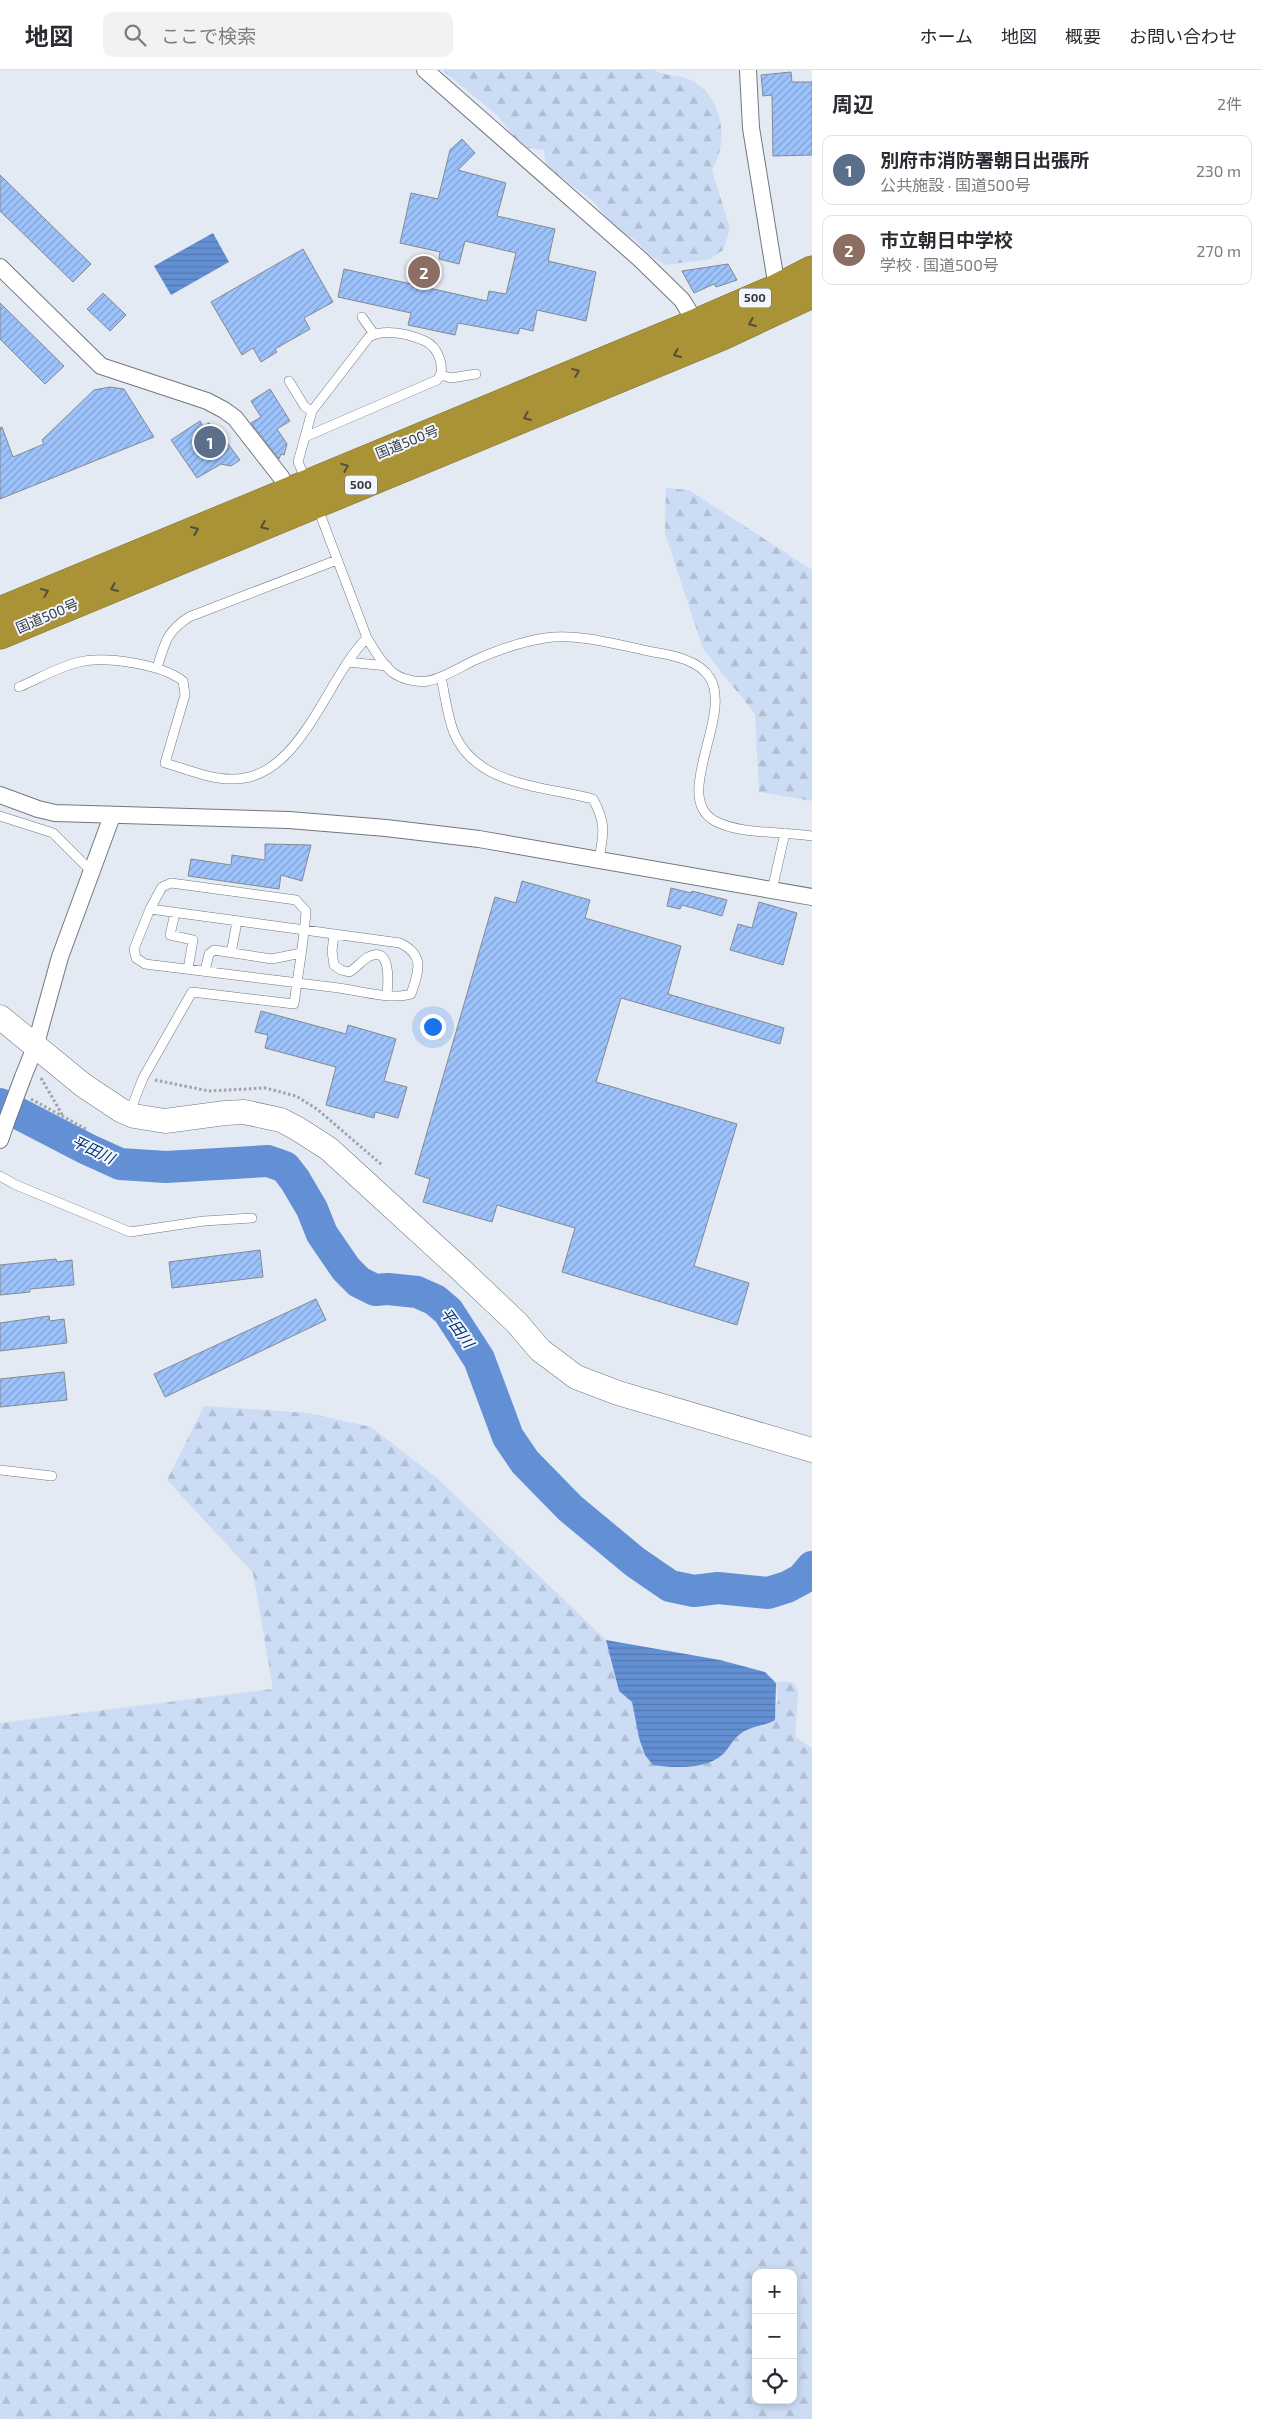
<!DOCTYPE html>
<html lang="ja">
<meta charset="utf-8">
<style>
:root{--surface:#fff;--page:#f2f2f3;--text:#2b2b33;--muted:#7c7c81;--line:#e1e1e2;--accent:#0b8043}
body{margin:0;font-family:"Exo 2","Noto Sans JP",sans-serif;background:var(--page);color:var(--text)}
.controls{position:absolute;right:15px;bottom:15px;display:grid;overflow:hidden;border-radius:10px;box-shadow:0 2px 8px #0003}
.controls button{width:45px;height:45px;display:grid;place-items:center;padding:0;border:0;border-bottom:1px solid var(--line);background:var(--surface);color:var(--text);font:25px sans-serif}
.you{position:absolute;left:432px;top:956px;width:18px;height:18px;margin:-12px;border:4px solid #fff;border-radius:50%;background:#1a73e8;box-shadow:0 0 0 8px #1a73e833}
.badge{display:grid;place-items:center;width:32px;height:32px;border-radius:50%;background:var(--accent);color:#fff;font-size:16px;font-weight:700}
.pin{position:absolute;translate:-50% -50%;border:2px solid #fff;box-shadow:0 1px 5px #0006}
.list{margin:0;padding:0;list-style:none}
h2{display:flex;justify-content:space-between;align-items:center;height:65px;margin:0;padding:0 20px;font-size:21px}
h2 small{font-size:16px;font-weight:400;color:var(--muted)}
.list li{display:grid;grid-template-columns:32px 1fr auto;gap:15px;align-items:center;box-sizing:border-box;height:70px;margin:0 10px 10px;padding:0 10px;border:1px solid var(--line);border-radius:10px}
.list b{display:block;font-size:19px;white-space:nowrap}
.list p{margin:0;font-size:16px;white-space:nowrap;color:var(--muted)}
.list em{font-size:16px;font-style:normal;color:var(--muted)}
.icon{flex:none;width:28px;height:28px;fill:none;stroke:currentColor;stroke-width:2;stroke-linecap:round;stroke-linejoin:round}
.map{position:relative;flex:none;width:812px;height:2349px;overflow:hidden}
header{display:flex;align-items:center;gap:30px;box-sizing:border-box;height:70px;padding:0 25px;background:var(--surface);border-bottom:1px solid var(--line)}
header strong{font-size:24px}
nav{display:flex;gap:28px;margin-inline-start:auto;font-size:18px}
.search{width:350px;height:45px;background:var(--page);display:flex;align-items:center;gap:12px;box-sizing:border-box;padding:0 18px;border-radius:10px;color:var(--muted);font-size:19px}
main{display:flex}
aside{flex:1;background:var(--surface)}
.map>svg:first-child{display:block}
.forest{fill:url(#forest-firs);fill-rule:evenodd}
.water{fill:url(#water-rules)}
.lines{fill:none;stroke-linecap:round;stroke-linejoin:round}
.river{stroke:#6390d4;stroke-width:32}
.building{fill:url(#building-hatch);stroke:#838991}
.lane-casing{stroke:#72777f;stroke-width:10}
.street-casing{stroke:#72777f;stroke-width:18}
.secondary-casing{stroke:#72777f;stroke-width:25}
.highway-casing{stroke:#817338;stroke-width:29}
.path{stroke:#9fa3aa;stroke-width:3;stroke-dasharray:2.5 2.5;stroke-linecap:butt}
.lane{stroke:#fff;stroke-width:9}
.street{stroke:#fff;stroke-width:16}
.secondary{stroke:#fff;stroke-width:24}
.highway{stroke:#a99336;stroke-width:28}
.street-bridge-casing{stroke:#72777f;stroke-width:18;stroke-linecap:butt}
.street-bridge{stroke:#fff;stroke-width:16}
.oneway{stroke:#534f3a}
.labels{text-anchor:middle;stroke-width:4;stroke-linejoin:round;paint-order:stroke}
.shield{fill:#f2f7ff;stroke:#6e7176;stroke-width:1}
.shield-label{font-size:12px;font-weight:bold;fill:#36383c}
.street-label{font-size:14px;fill:#36383c;stroke:#f2f7ff}
.water-label{font-size:15px;font-style:italic;fill:#032f6c;stroke:#f2f7ff}
</style>
<header>
<strong>地図</strong>
<div class="search"><svg class="icon" aria-label="search" viewBox="0 0 24 24"><circle cx="10" cy="10" r="6"/><path d="M15 15l6 6"/></svg>ここで検索</div>
<nav><a>ホーム</a><a>地図</a><a>概要</a><a>お問い合わせ</a></nav>
</header>
<main>
<div class="map">
<svg width="812" height="2349" viewBox="0 0 812 2349">
<defs>
<pattern id="forest-firs" width="22" height="20" patternUnits="userSpaceOnUse" patternTransform="scale(1.25)"><rect width="22" height="20" fill="#cbdcf4"/><path d="M5 1l3.5 6h-7zM16 11l3.5 6h-7z" fill="#afbed2"/></pattern>
<pattern id="water-rules" width="6" height="5" patternUnits="userSpaceOnUse" patternTransform="scale(1.25)"><rect width="6" height="5" fill="#6390d4"/><path d="M0 2.5h6" fill="none" stroke="#5277ad"/></pattern>
<pattern id="building-hatch" width="6" height="6" patternUnits="userSpaceOnUse" patternTransform="scale(1.25)"><rect width="6" height="6" fill="#9dc3fd"/><path d="M-1 1l2-2M0 6l6-6M5 7l2-2" fill="none" stroke="#819fce"/></pattern>
</defs>
<rect width="100%" height="100%" fill="#e4eaf3"/>
<!-- forest -->
<path class="forest" d="M442 0H654C666 7 679 4 691 10 722 26 730 71 712 100L730 159 723 180 710 189 666 195 652 187 635 170 614 158 594 132 546 96 544 80 528 78 514 67 497 45Z
M666 418 689 420 812 500V731L759 722 755 644 703 579 665 463Z
M204 1336 308 1343 371 1357 438 1409 606 1570 619 1621 632 1632 639 1668 722 1686C735 1666 743 1659 767 1655L778 1631 776 1613 783 1611 794 1613 798 1622 795 1667 812 1678V2349H0V1653L273 1619 253 1503 167 1410ZM756 2203H793V2330H756Z"/>
<!-- water -->
<path class="water" d="M213 163 229 192 171 225 154 196Z
M606 1570 720 1590 765 1602 776 1613 775 1650C765 1656 753 1656 743 1662 730 1671 731 1677 722 1685 705 1700 673 1698 653 1695L645 1685 639 1668 632 1632 619 1621Z"/>
<g class="lines">
<!-- river -->
<path class="river" d="M0 1034 87 1079 120 1094 166 1097 268 1091 285 1097 295 1110 312 1139 322 1164 346 1199 359 1212 375 1220 388 1219 417 1222 435 1230 448 1241 479 1289 508 1367 525 1392 570 1438 635 1492 670 1516 694 1521 718 1518 768 1523 787 1517 802 1509 812 1497"/>
</g>
<!-- building -->
<path class="building" d="M791 2 792 12H812V85L773 86 772 25 763 26 761 5Z
M462 69 475 83 458 100 506 113 497 146 555 159 548 191 596 202 586 251 537 240 533 261 520 258 518 264 458 253 455 265 408 255 411 243 338 227 344 199 487 231 489 221 506 224 516 183 465 171 459 194 439 189 440 182 400 173 411 123 438 129 450 80Z
M0 105 91 194 73 212 0 141Z
M303 179 333 232 304 248 310 259 275 279 277 282 261 292 253 278 242 285 211 232Z
M728 194 737 210 716 217 714 214 694 223 682 201Z
M103 223 126 245 110 261 87 239Z
M0 233 64 296 45 314 0 269Z
M110 317 124 319 154 367 0 429V358L2 357 13 387 44 374 42 370 94 320Z
M270 319 290 351 277 359 287 374 284 385 281 384 279 389 251 353 261 347 251 331Z
M200 351 203 356 209 353 219 368 222 366 240 390 231 396 221 394 197 408 171 370Z
M265 774 311 775 302 811 281 805 279 819 188 806 191 789 231 795 232 785 265 790Z
M522 811 590 830 585 848 681 876 668 924 784 958 780 974 621 928 596 1012 737 1054 694 1196 749 1213 737 1255 562 1202 575 1158 497 1135 492 1152 423 1132 430 1109 415 1104 495 827 516 833Z
M671 818 691 823 692 821 727 830 722 846 682 835 680 839 667 836Z
M759 832 797 843 783 895 730 880 738 854 752 858Z
M261 941 346 964 348 955 396 969 384 1011 407 1017 398 1048 375 1042 374 1048 326 1035 336 997 265 978 268 965 255 962Z
M260 1180 263 1207 172 1218 169 1192Z
M56 1189 57 1192 72 1190 74 1215 30 1219V1222L0 1225V1195Z
M316 1229 326 1250 165 1327 154 1304Z
M49 1246 50 1251 64 1249 67 1273 0 1281V1253Z
M64 1302 67 1330 0 1337V1309Z"/>
<g class="lines">
<defs>
<path id="lane" d="M362 247 374 264
M441 305 451 308 476 304
M289 311 305 337 312 341
M305 367 437 310C447 299 438 277 425 271 409 264 384 258 369 267L312 341 298 392 306 410
M317 436 367 568C374 579 381 593 392 602 401 609 416 613 428 611 443 608 459 598 473 591 495 581 520 572 545 568 580 563 618 575 653 582 672 585 699 590 710 608 733 646 671 727 715 751 741 765 783 761 812 766
M348 592 387 596
M157 598C165 573 166 562 189 547L337 490
M441 607C445 625 447 645 454 663 477 717 545 716 593 729 606 753 604 763 599 789
M19 617C38 609 58 597 79 592 106 586 161 594 183 611L185 625 165 693C186 699 209 709 232 709 300 711 326 608 367 568
M0 746 53 763 91 801
M772 820 785 763
M175 843 170 865 193 870 188 899
M334 865 332 881 334 895 341 900 349 902C357 898 361 891 368 887 392 874 388 914 387 925
M231 883 237 852
M205 901 209 884 214 880 272 889 301 883
M129 1044 143 1008 192 922 294 934C298 903 304 872 306 841L296 830 171 813 162 817 150 839 134 879 136 888 145 894C210 902 274 910 339 918 359 921 392 930 411 924 419 901 425 885 400 873L150 839
M0 1106 16 1115 130 1162 204 1151 252 1148
M0 1400 52 1406"/>
<path id="street" d="M425 0 640 189 682 230 696 253
M748 0 751 58 777 218
M0 197 101 296 207 331 224 340 235 348 281 407 292 428
M0 725 38 739 55 743 289 750 386 758 479 769 812 827
M23 1007 35 977 60 887 112 746
M0 1070 7 1050"/>
<path id="secondary" d="M0 947 83 1015 122 1041 134 1046 165 1051 225 1043 244 1042 281 1050 298 1059 329 1079 458 1197 517 1253 540 1280 576 1307 618 1323 812 1380"/>
<path id="highway" d="M0 541 696 253 777 218 812 200
M0 565 722 266 812 224"/>
</defs>
<!-- lane casing -->
<use href="#lane" class="lane-casing"/>
<!-- street casing -->
<use href="#street" class="street-casing"/>
<!-- secondary casing -->
<use href="#secondary" class="secondary-casing"/>
<!-- highway casing -->
<use href="#highway" class="highway-casing"/>
<!-- path -->
<path class="path" d="M41 1008 63 1046
M155 1010 209 1021 265 1018 296 1026 317 1039 382 1095
M31 1029 86 1059"/>
<!-- lane -->
<use href="#lane" class="lane"/>
<!-- street -->
<use href="#street" class="street"/>
<!-- secondary -->
<use href="#secondary" class="secondary"/>
<!-- highway -->
<use href="#highway" class="highway"/>
<defs>
<path id="street-bridge" d="M7 1050 23 1007"/>
</defs>
<!-- street-bridge casing -->
<use href="#street-bridge" class="street-bridge-casing"/>
<!-- street-bridge -->
<use href="#street-bridge" class="street-bridge"/>
</g>
<!-- one-way arrows -->
<defs><path id="oneway-chevron" d="M-2-3.5L2.5 0L-2 3.5" fill="none" stroke-width="1.6" stroke-linecap="round" stroke-linejoin="round" transform="scale(1.25)"/></defs>
<g class="oneway">
<use href="#oneway-chevron" transform="translate(752 253) rotate(157)"/>
<use href="#oneway-chevron" transform="translate(677 284) rotate(157)"/>
<use href="#oneway-chevron" transform="translate(576 302) rotate(-22)"/>
<use href="#oneway-chevron" transform="translate(527 347) rotate(157)"/>
<use href="#oneway-chevron" transform="translate(345 397) rotate(-22)"/>
<use href="#oneway-chevron" transform="translate(264 456) rotate(157)"/>
<use href="#oneway-chevron" transform="translate(195 460) rotate(-23)"/>
<use href="#oneway-chevron" transform="translate(114 518) rotate(157)"/>
<use href="#oneway-chevron" transform="translate(45 522) rotate(-23)"/>
</g>
<g class="labels">
<!-- shield labels -->
<g class="shield">
<rect x="739" y="218.5" width="32" height="19" rx="4"/>
<rect x="345" y="405.5" width="32" height="19" rx="4"/>
</g>
<g class="shield-label">
<text x="755" y="232">500</text>
<text x="361" y="419">500</text>
</g>
<!-- street labels -->
<g class="street-label">
<text transform="translate(407 372) rotate(-22)" y="5">国道500号</text>
<text transform="translate(47 546) rotate(-23)" y="5">国道500号</text>
</g>
<!-- water labels -->
<g class="water-label">
<text transform="translate(93 1080) rotate(26)" y="5">平田川</text>
<text transform="translate(457 1258) rotate(54)" y="5">平田川</text>
</g>
</g>
</svg>
<div class="controls">
<button>+</button>
<button>−</button>
<button><svg class="icon" aria-label="locate" viewBox="0 0 24 24"><circle cx="12" cy="12" r="6"/><path d="M12 2v4M12 18v4M2 12h4M18 12h4"/></svg></button>
</div>
<div class="you"></div>
<div class="pin badge" style="left:210px;top:372px;background:#5c6f8a">1</div>
<div class="pin badge" style="left:424px;top:202px;background:#8d6e63">2</div>
</div>
<aside>
<h2>周辺<small>2件</small></h2>
<ul class="list">
<li><span class="badge" style="background:#5c6f8a">1</span><div><b>別府市消防署朝日出張所</b><p>公共施設 · 国道500号</p></div><em>230 m</em></li>
<li><span class="badge" style="background:#8d6e63">2</span><div><b>市立朝日中学校</b><p>学校 · 国道500号</p></div><em>270 m</em></li>
</ul>
</aside>
</main>
